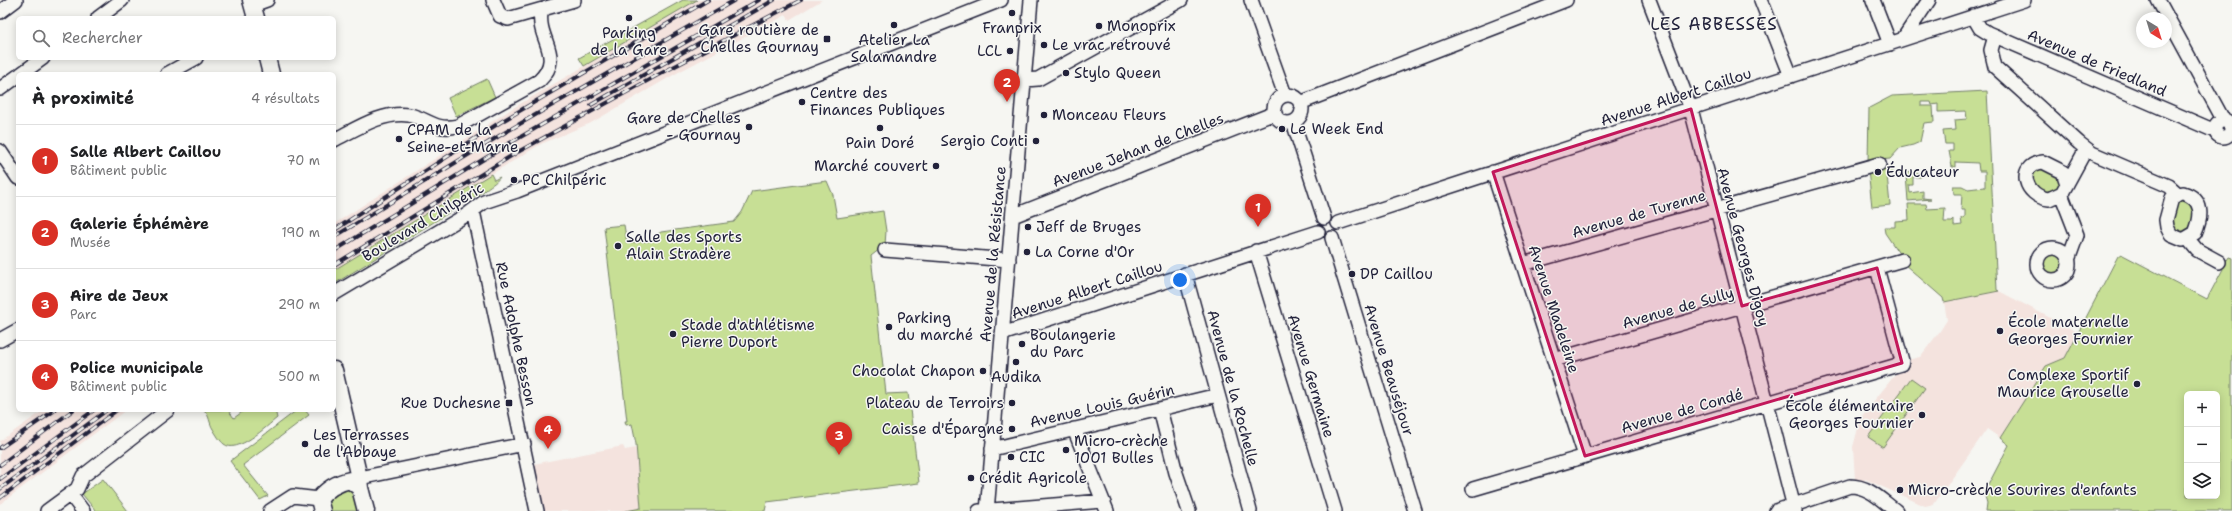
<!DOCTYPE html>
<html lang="fr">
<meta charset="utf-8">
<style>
:root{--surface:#fff;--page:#f6f6f6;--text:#202124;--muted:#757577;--line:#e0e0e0;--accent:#d93025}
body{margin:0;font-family:"Shantell Sans",sans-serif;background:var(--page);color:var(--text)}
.controls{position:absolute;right:12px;bottom:12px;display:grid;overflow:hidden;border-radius:6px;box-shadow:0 2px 10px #0003}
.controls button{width:36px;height:36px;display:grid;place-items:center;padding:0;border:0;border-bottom:1px solid var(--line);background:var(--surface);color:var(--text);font:20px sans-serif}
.compass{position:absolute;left:2136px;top:12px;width:36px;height:36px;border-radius:50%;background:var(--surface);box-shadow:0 2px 10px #0003;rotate:142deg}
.you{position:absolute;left:1180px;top:280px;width:14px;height:14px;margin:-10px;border:3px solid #fff;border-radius:50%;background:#1a73e8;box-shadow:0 0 0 6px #1a73e833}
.badge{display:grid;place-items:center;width:26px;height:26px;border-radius:50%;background:var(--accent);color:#fff;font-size:13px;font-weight:700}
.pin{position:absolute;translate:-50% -33px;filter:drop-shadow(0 1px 2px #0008)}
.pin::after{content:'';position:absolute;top:21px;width:14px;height:12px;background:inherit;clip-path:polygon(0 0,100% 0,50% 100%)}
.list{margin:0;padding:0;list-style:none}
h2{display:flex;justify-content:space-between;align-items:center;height:52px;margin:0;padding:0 16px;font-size:17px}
h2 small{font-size:13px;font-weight:400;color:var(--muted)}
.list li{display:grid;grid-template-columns:26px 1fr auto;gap:12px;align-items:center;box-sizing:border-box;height:72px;padding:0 16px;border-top:1px solid var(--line)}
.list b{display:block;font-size:15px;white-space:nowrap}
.list p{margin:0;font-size:13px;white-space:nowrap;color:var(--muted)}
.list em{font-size:13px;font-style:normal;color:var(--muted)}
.icon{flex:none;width:22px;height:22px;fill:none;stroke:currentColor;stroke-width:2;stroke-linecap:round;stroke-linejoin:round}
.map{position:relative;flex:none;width:2232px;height:511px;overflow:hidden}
.search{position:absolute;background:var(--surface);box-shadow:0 2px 10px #0003;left:16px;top:16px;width:320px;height:44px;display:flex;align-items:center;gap:10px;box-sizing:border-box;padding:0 14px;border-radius:6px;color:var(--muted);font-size:15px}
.panel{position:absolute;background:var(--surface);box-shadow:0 2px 10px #0003;left:16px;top:72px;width:320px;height:340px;border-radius:6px}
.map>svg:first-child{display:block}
.built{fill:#f4e3de}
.green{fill:#c7df95;stroke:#748068;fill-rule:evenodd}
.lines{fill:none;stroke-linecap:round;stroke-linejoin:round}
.minor-casing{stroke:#22223b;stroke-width:16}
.major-casing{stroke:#22223b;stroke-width:19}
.minor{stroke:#f6f6f2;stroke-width:13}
.major{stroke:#f6f6f2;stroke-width:16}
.rail-casing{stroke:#22223b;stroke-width:4}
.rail{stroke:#f6f6f2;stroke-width:2.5;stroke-dasharray:8;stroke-linecap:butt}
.marked{fill:#c2185b;fill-opacity:0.2;stroke:#c2185b;stroke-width:3;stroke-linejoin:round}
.poi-dot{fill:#22223b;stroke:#f6f6f2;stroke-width:1.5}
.labels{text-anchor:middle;stroke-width:3;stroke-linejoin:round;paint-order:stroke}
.poi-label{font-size:15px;fill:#22223b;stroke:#f6f6f2;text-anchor:start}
.street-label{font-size:15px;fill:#22223b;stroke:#f6f6f2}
.quarter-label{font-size:17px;letter-spacing:1px;fill:#22223b;stroke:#f6f6f2}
</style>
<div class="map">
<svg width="2232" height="511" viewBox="0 0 2232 511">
<rect width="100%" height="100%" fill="#f6f6f2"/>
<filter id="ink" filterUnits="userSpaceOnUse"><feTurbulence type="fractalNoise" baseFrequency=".025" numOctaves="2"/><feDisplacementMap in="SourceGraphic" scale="8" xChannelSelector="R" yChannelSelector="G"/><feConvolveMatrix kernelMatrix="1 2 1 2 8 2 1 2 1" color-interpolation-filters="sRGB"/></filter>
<g filter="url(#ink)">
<!-- built -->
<path class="built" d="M697 0H822L789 20 786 15 675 74 591 123 541 144 334 270V224L513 108Z
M1999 291 2075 331 2079 330 2065 358 2046 366 2000 438 1987 429 1934 504 1925 506 1865 479 1863 483 1855 480 1853 447 1861 417 1907 360 1920 357 1940 331 1947 320 1944 302Z
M44 410H126L0 504V441Z
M623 446 625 450 636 448 641 508 633 511H544L534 464Z"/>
<!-- green -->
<path class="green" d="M683 0H697L584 66 579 58Z
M487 79 495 97 456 116 448 98Z
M1987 91 1997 290 1999 291 1944 302 1943 298 1904 264 1900 255 1885 233 1884 227H1895V221L1909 220 1908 204H1926L1927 209 1945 208 1944 222H1952L1954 220V226L1962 225 1961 218 1965 217V210H1961L1962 194H1954L1953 186H1962L1968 189 1985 187V171H1979L1978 163 1956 162V167H1952L1949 151H1953V144H1945L1943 131 1956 130 1955 120 1967 119 1966 111 1938 112V104L1932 105 1931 102H1921V106H1933L1934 122 1924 123 1920 142 1913 145 1900 148 1890 159 1868 161 1869 108 1892 96Z
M2038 167 2058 174 2062 187 2044 194 2030 178Z
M1880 168H1890L1894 174 1887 175 1890 205 1872 207 1868 170 1875 169 1876 174 1880 173Z
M1901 172 1920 173 1921 177H1913V185H1909L1910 193 1923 191V198L1931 199 1908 201 1906 175 1899 174Z
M491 174 494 180 500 177C495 184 490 185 484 191L334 284V270Z
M827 181 833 195 837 218 883 211 886 231 885 245 871 256 886 394 908 393 919 483 767 502 765 511H626L641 508 636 444 632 424 626 425 625 421H627L604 227 624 225 627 243 648 241 661 232 734 222 742 212 752 191Z
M2182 199 2195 205 2193 227 2181 235 2171 227 2175 203Z
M2041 265a12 12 0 1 1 24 0a12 12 0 1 1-24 0Z
M2121 254 2207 299 2223 269 2218 266 2222 257 2227 260 2229 257 2232 258V511H1986L1987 503 1984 493 2009 445 2000 438 2046 366 2065 358 2118 256ZM2187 394H2217V496H2187Z
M1911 378 1925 388 1883 447 1868 437Z
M204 410H228L234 418 245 410H275L277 418C267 426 237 455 224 444 220 441 216 434 213 429 209 423 210 416 204 410Z
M297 410H305L309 415 243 465 268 496 260 500 230 461Z
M103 479 128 511H96L82 494Z
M346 489 355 493 361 511H326L327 496Z"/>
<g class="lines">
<defs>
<path id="minor" d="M493 0 500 16 508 19 574 0
M1251 0 1285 95
M1649 0 1691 109 1795 511
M1761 0 1791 76
M1873 0 1890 44
M2158 0 2224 121
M253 5 267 0
M0 12 16 0
M1973 16 1980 28 1988 33 2215 131
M98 18 122 0
M1995 36 1991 50 1995 67 2079 143 2092 153 2169 186 2178 194
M1903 39 1929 0
M21 74 43 58
M167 74 196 58
M1025 80 1038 79 1181 0
M0 89 18 76
M1274 109a14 14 0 1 1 28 0a14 14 0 1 1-28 0Z
M1300 103 1566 0
M2215 129a8 8 0 1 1 16 0a8 8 0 1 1-16 0Z
M1293 122 1324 218
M334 140C356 129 383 111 409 115 430 119 433 131 458 126L539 81C565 56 537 40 541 13L546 8
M0 151 18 178
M1493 172 1585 456
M2062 193 2049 199C2025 197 2015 165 2043 162L2063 172 2067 184
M2183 193C2204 199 2202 217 2195 233L2183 240 2171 235 2167 227 2166 220 2172 198 2178 194Z
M473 211 537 511
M1013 216 1275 113
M1338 223 2024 0
M1332 238 1415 511
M2188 239 2197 250 2219 262
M2037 264a16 16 0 1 1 32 0a16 16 0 1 1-32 0Z
M885 250 1009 260
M1256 251 1335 511
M2068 260 2077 235 2063 199 2062 193 2086 149
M1523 264 1879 164
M1185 274 1250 511
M334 294 468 214 484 202 517 191 1001 0
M1002 334 1318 232
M0 340 18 330
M1554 360 1902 260
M1160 409 1176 473 1189 511
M1074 429 1107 511
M992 449 1218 395
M350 480 524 444
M1473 489 1901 364 1902 361 1877 268
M70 494 83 511
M47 511 77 489 83 476 168 410
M270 511 293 496 319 499
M979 511 1103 501
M987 511 1031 0
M1776 511 1850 486C1869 486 1882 501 1896 511"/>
<path id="major" d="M251 0 256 18
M267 58 271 74
M334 370 359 478 360 488
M322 511 319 499C327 489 336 483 350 480L360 488 366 511"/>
</defs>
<!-- minor casing -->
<use href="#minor" class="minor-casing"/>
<!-- major casing -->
<use href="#major" class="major-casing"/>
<!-- minor -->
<use href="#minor" class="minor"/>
<!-- major -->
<use href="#major" class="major"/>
<defs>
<path id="rail" d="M591 105 774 0
M336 229 499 123 708 0
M334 237 504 133 735 0
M334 251 510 143 759 0
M334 265 516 153 656 76 801 0
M0 448 55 410
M0 465 73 410
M0 479 94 410
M0 489 107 410
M0 498 117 410"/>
</defs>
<!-- rail casing -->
<use href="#rail" class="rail-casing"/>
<!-- rail -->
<use href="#rail" class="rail"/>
</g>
</g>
<!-- marked area -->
<path class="marked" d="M1691 109 1742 306 1877 268 1902 363 1585 456 1493 172Z"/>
<!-- markers -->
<g class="poi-dot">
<circle cx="1012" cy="13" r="4"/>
<circle cx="629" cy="18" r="4"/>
<circle cx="894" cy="25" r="4"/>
<circle cx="1099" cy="26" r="4"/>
<rect x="823" y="35" width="8" height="8" rx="2"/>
<circle cx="1044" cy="45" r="4"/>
<circle cx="1010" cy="51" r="4"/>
<circle cx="1066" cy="73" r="4"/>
<circle cx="802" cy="102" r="4"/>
<circle cx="1044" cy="115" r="4"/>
<circle cx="749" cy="127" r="4"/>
<circle cx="880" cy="128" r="4"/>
<circle cx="1282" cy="129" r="4"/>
<circle cx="399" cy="139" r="4"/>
<circle cx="1036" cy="141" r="4"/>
<circle cx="936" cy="166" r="4"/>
<circle cx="1878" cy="172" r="4"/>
<circle cx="514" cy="180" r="4"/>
<circle cx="1028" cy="227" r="4"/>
<circle cx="618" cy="246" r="4"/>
<circle cx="1027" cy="252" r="4"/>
<circle cx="1352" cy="274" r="4"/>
<circle cx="889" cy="327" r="4"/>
<circle cx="2000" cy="331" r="4"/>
<circle cx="673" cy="334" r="4"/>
<circle cx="1022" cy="344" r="4"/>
<circle cx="1016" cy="362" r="4"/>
<circle cx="983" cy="371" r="4"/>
<circle cx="2137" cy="384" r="4"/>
<rect x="505" y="399" width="8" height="8" rx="2"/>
<circle cx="1012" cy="403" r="4"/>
<circle cx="1922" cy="415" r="4"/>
<circle cx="1012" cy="429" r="4"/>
<circle cx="305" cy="444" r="4"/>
<circle cx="1066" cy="450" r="4"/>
<circle cx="1011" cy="457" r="4"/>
<circle cx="971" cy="478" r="4"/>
<circle cx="1900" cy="490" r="4"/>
</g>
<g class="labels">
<!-- poi labels -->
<g class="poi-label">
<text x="1107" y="31">Monoprix</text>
<text x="1012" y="33" text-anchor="middle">Franprix</text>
<text x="819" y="35" text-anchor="end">Gare routière de<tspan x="819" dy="17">Chelles Gournay</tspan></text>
<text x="629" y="38" text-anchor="middle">Parking<tspan x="629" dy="17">de la Gare</tspan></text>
<text x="894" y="45" text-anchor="middle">Atelier La<tspan x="894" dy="17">Salamandre</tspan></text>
<text x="1052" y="50">Le vrac retrouvé</text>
<text x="1002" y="56" text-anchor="end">LCL</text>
<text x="1074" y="78">Stylo Queen</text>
<text x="810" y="98">Centre des<tspan x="810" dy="17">Finances Publiques</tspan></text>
<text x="1052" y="120">Monceau Fleurs</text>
<text x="741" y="123" text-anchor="end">Gare de Chelles<tspan x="741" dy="17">- Gournay</tspan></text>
<text x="1290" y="134">Le Week End</text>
<text x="407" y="135">CPAM de la<tspan x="407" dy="17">Seine-et-Marne</tspan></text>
<text x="1028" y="146" text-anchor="end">Sergio Conti</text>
<text x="880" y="148" text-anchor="middle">Pain Doré</text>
<text x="928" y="171" text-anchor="end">Marché couvert</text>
<text x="1886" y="177">Éducateur</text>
<text x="522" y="185">PC Chilpéric</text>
<text x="1036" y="232">Jeff de Bruges</text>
<text x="626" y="242">Salle des Sports<tspan x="626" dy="17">Alain Stradère</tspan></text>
<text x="1035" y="257">La Corne d'Or</text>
<text x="1360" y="279">DP Caillou</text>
<text x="897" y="323">Parking<tspan x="897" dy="17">du marché</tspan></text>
<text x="2008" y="327">École maternelle<tspan x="2008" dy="17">Georges Fournier</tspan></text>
<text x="681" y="330">Stade d'athlétisme<tspan x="681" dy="17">Pierre Duport</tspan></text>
<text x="1030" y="340">Boulangerie<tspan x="1030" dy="17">du Parc</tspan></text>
<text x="975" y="376" text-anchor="end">Chocolat Chapon</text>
<text x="2129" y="380" text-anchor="end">Complexe Sportif<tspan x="2129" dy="17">Maurice Grouselle</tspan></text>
<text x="1016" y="382" text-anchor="middle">Audika</text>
<text x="501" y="408" text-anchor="end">Rue Duchesne</text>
<text x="1004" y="408" text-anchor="end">Plateau de Terroirs</text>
<text x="1914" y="411" text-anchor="end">École élémentaire<tspan x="1914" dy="17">Georges Fournier</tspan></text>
<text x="1004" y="434" text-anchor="end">Caisse d'Épargne</text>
<text x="313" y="440">Les Terrasses<tspan x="313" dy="17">de l'Abbaye</tspan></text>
<text x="1074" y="446">Micro-crèche<tspan x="1074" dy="17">1001 Bulles</tspan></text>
<text x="1019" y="462">CIC</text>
<text x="979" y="483">Crédit Agricole</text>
<text x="1908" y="495">Micro-crèche Sourires d'enfants</text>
</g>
<!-- street labels -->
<g class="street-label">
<text transform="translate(2097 63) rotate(23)" y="5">Avenue de Friedland</text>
<text transform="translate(1676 97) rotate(-18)" y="5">Avenue Albert Caillou</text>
<text transform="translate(1138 150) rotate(-21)" y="5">Avenue Jehan de Chelles</text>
<text transform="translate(1639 214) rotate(-16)" y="5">Avenue de Turenne</text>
<text transform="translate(423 222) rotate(-31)" y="5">Boulevard Chilpéric</text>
<text transform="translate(1743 247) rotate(75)" y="5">Avenue Georges Digoy</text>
<text transform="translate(993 254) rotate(-85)" y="5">Avenue de la Résistance</text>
<text transform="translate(1087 290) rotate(-18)" y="5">Avenue Albert Caillou</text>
<text transform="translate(1678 308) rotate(-16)" y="5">Avenue de Sully</text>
<text transform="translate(1554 309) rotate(72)" y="5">Avenue Madeleine</text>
<text transform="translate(516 334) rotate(78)" y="5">Rue Adolphe Besson</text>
<text transform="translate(1389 370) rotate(73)" y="5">Avenue Beauséjour</text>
<text transform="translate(1311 376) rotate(73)" y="5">Avenue Germaine</text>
<text transform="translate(1233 388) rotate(75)" y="5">Avenue de la Rochelle</text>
<text transform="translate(1102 406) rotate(-13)" y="5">Avenue Louis Guérin</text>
<text transform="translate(1682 411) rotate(-16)" y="5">Avenue de Condé</text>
</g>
<!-- quarter labels -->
<g class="quarter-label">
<text x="1714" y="30">LES ABBESSES</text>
</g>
</g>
</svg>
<div class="controls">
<button>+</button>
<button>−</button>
<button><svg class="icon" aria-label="layers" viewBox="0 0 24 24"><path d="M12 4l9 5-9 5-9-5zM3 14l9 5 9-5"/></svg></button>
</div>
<svg class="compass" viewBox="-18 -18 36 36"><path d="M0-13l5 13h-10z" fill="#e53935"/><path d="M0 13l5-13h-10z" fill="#757577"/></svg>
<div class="you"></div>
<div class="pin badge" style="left:1258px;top:227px">1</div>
<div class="pin badge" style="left:1007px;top:102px">2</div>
<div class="pin badge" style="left:839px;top:455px">3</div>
<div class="pin badge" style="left:548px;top:449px">4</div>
<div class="search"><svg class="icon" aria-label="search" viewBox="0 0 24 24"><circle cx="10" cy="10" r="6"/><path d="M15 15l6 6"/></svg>Rechercher</div>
<section class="panel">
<h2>À proximité<small>4 résultats</small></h2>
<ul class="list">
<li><span class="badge">1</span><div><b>Salle Albert Caillou</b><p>Bâtiment public</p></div><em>70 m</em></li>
<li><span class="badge">2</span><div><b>Galerie Éphémère</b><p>Musée</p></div><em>190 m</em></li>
<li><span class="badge">3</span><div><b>Aire de Jeux</b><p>Parc</p></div><em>290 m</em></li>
<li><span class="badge">4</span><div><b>Police municipale</b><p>Bâtiment public</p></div><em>500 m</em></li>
</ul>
</section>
</div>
